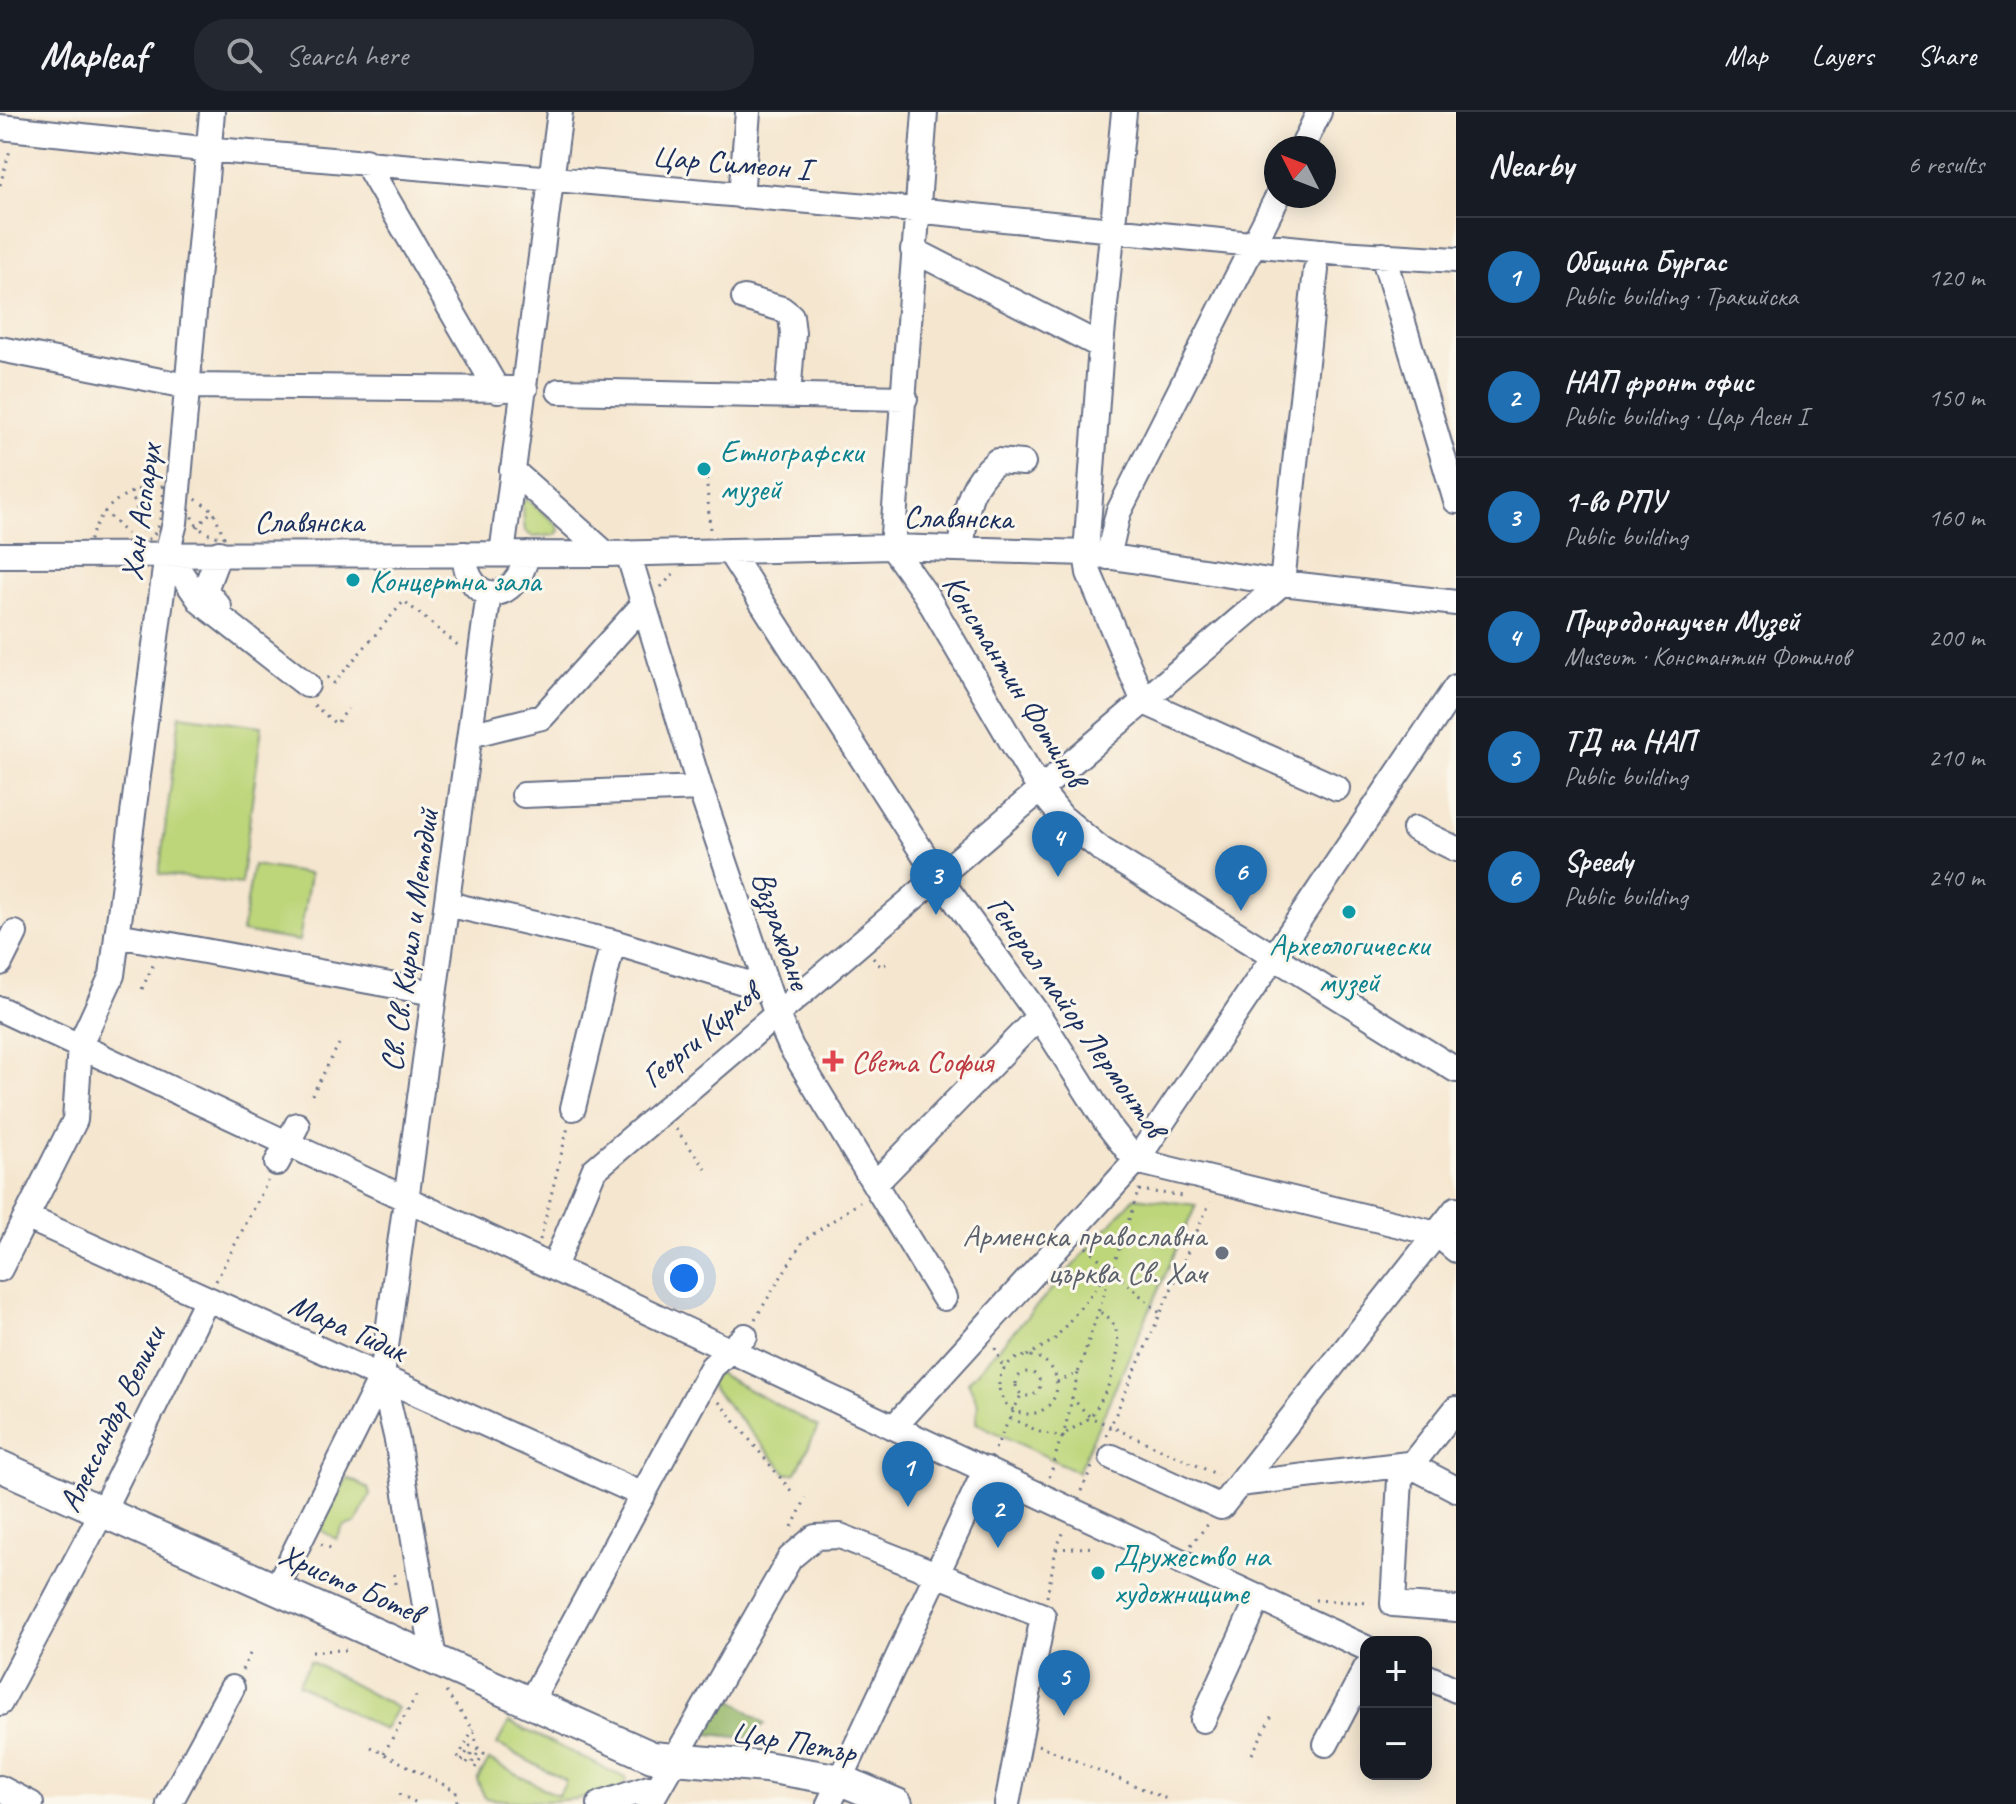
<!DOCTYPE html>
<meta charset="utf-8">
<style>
:root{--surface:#171b24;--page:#242831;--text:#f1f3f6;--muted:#9ea1a6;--line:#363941;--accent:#1f6fb2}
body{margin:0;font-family:Caveat,sans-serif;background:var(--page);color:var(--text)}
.controls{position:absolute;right:24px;bottom:24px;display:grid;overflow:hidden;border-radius:16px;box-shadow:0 4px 20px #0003}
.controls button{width:72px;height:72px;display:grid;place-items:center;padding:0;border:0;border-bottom:2px solid var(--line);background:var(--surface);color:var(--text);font:40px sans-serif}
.compass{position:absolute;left:1264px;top:24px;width:72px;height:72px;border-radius:50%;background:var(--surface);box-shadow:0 4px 20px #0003;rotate:312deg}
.you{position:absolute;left:684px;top:1166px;width:28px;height:28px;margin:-20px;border:6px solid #fff;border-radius:50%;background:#1a73e8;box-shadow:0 0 0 12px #1a73e833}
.badge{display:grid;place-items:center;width:52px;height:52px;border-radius:50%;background:var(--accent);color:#fff;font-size:26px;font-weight:700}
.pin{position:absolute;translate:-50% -66px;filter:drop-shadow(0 2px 4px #0008)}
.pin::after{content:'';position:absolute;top:42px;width:28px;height:24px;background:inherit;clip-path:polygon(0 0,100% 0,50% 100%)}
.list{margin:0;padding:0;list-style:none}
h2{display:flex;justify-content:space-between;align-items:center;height:104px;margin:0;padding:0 32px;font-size:34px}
h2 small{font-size:26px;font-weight:400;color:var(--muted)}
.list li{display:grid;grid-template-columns:52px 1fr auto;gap:24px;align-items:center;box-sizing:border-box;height:120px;padding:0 32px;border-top:2px solid var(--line)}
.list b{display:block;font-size:30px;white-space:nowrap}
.list p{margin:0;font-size:26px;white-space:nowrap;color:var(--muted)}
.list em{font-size:26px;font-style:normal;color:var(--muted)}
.icon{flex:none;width:44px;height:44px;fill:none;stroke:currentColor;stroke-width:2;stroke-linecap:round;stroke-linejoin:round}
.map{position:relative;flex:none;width:1456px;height:1692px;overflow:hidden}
header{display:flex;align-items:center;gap:48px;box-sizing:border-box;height:112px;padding:0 40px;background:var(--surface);border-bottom:2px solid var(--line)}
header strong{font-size:38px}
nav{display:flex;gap:44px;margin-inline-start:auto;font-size:28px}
.search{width:560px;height:72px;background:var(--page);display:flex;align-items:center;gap:20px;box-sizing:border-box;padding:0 28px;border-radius:32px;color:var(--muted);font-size:30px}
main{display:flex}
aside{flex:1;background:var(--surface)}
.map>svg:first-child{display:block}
.green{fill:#bdd67a;stroke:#6c826c;stroke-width:2}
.forest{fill:#96b76a;stroke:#587364;stroke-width:2}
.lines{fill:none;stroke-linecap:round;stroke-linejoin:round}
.minor-casing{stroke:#676f86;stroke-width:28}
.major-casing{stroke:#676f86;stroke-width:34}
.path{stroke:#676f86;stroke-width:3;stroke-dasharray:2 6;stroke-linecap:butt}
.minor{stroke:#fff;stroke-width:24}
.major{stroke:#fff;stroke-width:30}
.culture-dot{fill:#0f9aa8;stroke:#fbf7ec;stroke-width:3}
.health-dot{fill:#e0444e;stroke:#fbf7ec;stroke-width:3}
.worship-dot{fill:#6b7280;stroke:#fbf7ec;stroke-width:3}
.labels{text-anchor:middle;stroke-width:6;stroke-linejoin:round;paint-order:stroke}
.street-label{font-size:32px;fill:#1b2f5e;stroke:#fbf7ec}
.culture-label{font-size:32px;fill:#0d838f;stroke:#fbf7ec;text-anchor:start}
.health-label{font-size:32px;fill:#be3a42;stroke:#fbf7ec;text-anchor:start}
.worship-label{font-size:32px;fill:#5b616d;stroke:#fbf7ec;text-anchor:end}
</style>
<header>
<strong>Mapleaf</strong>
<div class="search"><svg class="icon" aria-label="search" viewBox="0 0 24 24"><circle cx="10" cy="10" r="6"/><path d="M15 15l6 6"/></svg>Search here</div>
<nav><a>Map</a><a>Layers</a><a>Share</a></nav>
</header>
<main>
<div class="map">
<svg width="1456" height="1692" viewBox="0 0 1456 1692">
<rect width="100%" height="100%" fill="#fbf7ec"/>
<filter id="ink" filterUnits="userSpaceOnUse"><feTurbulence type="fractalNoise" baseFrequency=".0125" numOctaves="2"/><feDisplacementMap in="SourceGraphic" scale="16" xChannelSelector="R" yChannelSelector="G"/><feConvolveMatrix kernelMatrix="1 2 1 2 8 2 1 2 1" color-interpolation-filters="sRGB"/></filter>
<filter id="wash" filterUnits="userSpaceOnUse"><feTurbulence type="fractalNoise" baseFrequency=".006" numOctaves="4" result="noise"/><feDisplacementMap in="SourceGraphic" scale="32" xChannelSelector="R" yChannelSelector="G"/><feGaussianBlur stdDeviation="1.8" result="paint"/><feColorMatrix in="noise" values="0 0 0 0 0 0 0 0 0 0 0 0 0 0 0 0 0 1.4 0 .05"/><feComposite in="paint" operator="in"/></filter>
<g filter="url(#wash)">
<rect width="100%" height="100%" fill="#f5e6cf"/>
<!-- green -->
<path class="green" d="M526 387 557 412 559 419 555 423 533 425 525 419 522 392Z
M180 603 262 614 241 772 159 762Z
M253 753 310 762 299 829 242 820Z
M1135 1085 1196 1093 1078 1360 976 1311 978 1292 968 1270Z
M716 1260 818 1315 796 1361 787 1362 709 1272Z
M347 1366 368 1376 370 1383 356 1411 344 1414 336 1427 319 1417Z
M310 1549 397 1596 384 1618 298 1572Z
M509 1610 627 1667 621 1678C580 1690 526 1692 485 1686L477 1668 489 1648 558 1684 566 1669 497 1632Z"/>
<!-- forest -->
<path class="forest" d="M722 1579 765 1612 745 1626 700 1621Z"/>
</g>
<g filter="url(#ink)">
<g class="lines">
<defs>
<path id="minor" d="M1124 0 1101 234 1086 441 1089 461 1144 590 1337 676
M0 15 193 36 915 98 1340 141 1456 148
M1302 36 1319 0
M365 49 498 279
M741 84 748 0
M913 138 1101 234
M1383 143 1456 389
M744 186 782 197 791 204 793 221 788 284
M0 237 186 274 525 277
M559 279 905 286
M512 358 606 442
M892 435 926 483 1040 678 1062 705 1102 738 1456 958
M892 435 925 0
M961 437C967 398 965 376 997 349L1023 351
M729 439 937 763 1039 904 1108 1013 1136 1049 1437 1122 1456 1138
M167 441 201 490 307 573
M628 441 700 676 776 901 791 935 944 1186
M464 442C468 496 517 493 527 442
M502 442 560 0
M0 443 606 442 892 435 1086 441 1282 471 1456 491
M1108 445 1118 401 1278 84
M219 495 205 478 219 441
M470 623 542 605 644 492
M1048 671 1282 471 1316 158
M524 683 700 676
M1415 717 1456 737
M447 792 613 830 766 877
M117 823 434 881
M0 851 15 821
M0 897 1366 1536
M573 996 613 830
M277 1051 297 1013
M875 1072 1039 904
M26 1105 643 1383
M554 1155 594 1058 1040 678
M0 1157 75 1008 80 933 112 863 167 441 175 411 212 0
M1456 1297 1400 1367 1393 1492 1456 1497
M894 1315 1136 1049 1456 575
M1112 1345 1221 1395 1456 1097
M1239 1372 1408 1352 1456 1377
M276 1477 382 1264
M434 1547 397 1328 382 1264 489 481
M1426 1564 1456 1578
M531 1589 712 1255 745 1224
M0 1591 102 1400 207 1187
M1203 1608 1259 1485
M1326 1632 1366 1556
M0 1676 31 1692
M169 1692 232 1576
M600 1692 649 1676
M649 1692 790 1446 815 1425 840 1424 1043 1504 1007 1692
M829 1692 986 1357"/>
<path id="major" d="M0 1354 652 1645 766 1655 841 1668 897 1692"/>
</defs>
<!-- minor casing -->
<use href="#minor" class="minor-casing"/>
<!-- major casing -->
<use href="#major" class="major-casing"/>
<!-- path -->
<path class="path" d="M0 73 10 38
M706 359 710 418
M164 374C159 442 151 430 89 431 99 395 126 374 164 374Z
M131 380 145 422
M189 383 213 398 224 425C200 424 187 408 189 383Z
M104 399 127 422
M197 415 213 398
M661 475 675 460
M327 565 334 571 404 489 460 535
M314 593 336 612 348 597
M873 846 881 855 887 851
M142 877 154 851
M312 983 339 932
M676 1017 709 1061
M1139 1078 1183 1084
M540 1128 568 1015
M1086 1135 1161 1202
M216 1169 268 1069
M755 1207 803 1129 860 1090
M995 1236 1003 1255
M1027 1244 1054 1228 1110 1159
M999 1273a29 29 0 1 1 58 0a29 29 0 1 1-58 0Z
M1016 1272a12 12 0 1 1 24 0a12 12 0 1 1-24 0Z
M1057 1270 1078 1261 1139 1077
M1071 1285 1090 1305 1218 1363
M719 1290 792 1380
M1010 1306 1040 1320 1063 1325 1078 1261
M1106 1324 1210 1090
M995 1337 1021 1283
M1049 1365C1055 1353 1056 1333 1064 1323 1071 1316 1083 1312 1090 1305 1109 1283 1137 1214 1099 1200
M1081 1379 1093 1353
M792 1415 806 1386
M321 1432 333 1437
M1191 1433 1209 1411
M1056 1437 1096 1435
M394 1462 395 1472
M1047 1485 1056 1437 1064 1419
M1315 1488 1371 1491
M312 1539 349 1538
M242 1558 252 1538
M446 1580 473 1617 479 1639 471 1653
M1038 1633 1167 1687
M371 1635 456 1679 457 1692
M384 1641 416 1584
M1252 1642 1272 1603
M458 1646 473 1617
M462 1649 470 1634 484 1641 475 1656
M467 1651 474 1637
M399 1682 419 1692"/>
<!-- minor -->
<use href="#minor" class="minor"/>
<!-- major -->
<use href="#major" class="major"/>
</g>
</g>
<!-- markers -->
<g class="culture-dot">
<circle cx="704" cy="357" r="8"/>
<circle cx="353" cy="468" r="8"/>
<circle cx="1349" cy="800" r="8"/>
<circle cx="1098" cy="1461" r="8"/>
</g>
<path class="health-dot" d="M829 937h8v8h8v8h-8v8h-8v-8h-8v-8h8z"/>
<circle class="worship-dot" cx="1222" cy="1141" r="8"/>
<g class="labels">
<!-- street labels -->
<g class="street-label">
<text transform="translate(731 50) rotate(5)" y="11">Цар Симеон I</text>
<text transform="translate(140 400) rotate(-82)" y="11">Хан Аспарух</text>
<text transform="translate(958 405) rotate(1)" y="11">Славянска</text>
<text x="309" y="420">Славянска</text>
<text transform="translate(1015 568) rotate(58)" y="11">Константин Фотинов</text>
<text transform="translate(782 818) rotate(71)" y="11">Възраждане</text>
<text transform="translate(409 828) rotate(-82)" y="11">Св. Св. Кирил и Методий</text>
<text transform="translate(1077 904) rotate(55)" y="11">Генерал майор Лермонтов</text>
<text transform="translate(700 923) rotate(-40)" y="11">Георги Кирков</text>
<text transform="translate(348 1215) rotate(24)" y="11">Мара Гидик</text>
<text transform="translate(111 1307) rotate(-64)" y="11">Александър Велики</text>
<text transform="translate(351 1471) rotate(24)" y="11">Христо Ботев</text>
<text transform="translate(794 1629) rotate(10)" y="11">Цар Петър</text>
</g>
<!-- culture labels -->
<g class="culture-label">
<text x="720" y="350">Етнографски<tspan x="720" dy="37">музей</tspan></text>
<text x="369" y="479">Концертна зала</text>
<text x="1349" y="843" text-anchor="middle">Археологически<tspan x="1349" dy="37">музей</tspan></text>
<text x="1114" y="1454">Дружество на<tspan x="1114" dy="37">художниците</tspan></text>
</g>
<!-- health labels -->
<g class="health-label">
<text x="851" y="960">Света София</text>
</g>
<!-- worship labels -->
<g class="worship-label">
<text x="1206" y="1134">Арменска православна<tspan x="1206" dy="37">църква Св. Хач</tspan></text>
</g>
</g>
</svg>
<div class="controls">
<button>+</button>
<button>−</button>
</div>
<svg class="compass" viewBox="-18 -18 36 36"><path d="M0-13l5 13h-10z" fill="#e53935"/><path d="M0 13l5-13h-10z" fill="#9ea1a6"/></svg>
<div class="you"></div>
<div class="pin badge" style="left:908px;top:1395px">1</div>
<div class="pin badge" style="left:998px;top:1436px">2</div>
<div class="pin badge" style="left:936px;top:803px">3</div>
<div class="pin badge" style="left:1058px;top:765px">4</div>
<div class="pin badge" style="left:1064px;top:1604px">5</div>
<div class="pin badge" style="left:1241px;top:799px">6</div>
</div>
<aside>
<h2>Nearby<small>6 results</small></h2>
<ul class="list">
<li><span class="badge">1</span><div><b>Община Бургас</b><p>Public building · Тракийска</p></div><em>120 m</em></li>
<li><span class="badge">2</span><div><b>НАП фронт офис</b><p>Public building · Цар Асен I</p></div><em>150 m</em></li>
<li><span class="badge">3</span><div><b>1-во РПУ</b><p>Public building</p></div><em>160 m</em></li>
<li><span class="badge">4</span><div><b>Природонаучен Музей</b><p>Museum · Константин Фотинов</p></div><em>200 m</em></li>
<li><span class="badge">5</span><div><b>ТД на НАП</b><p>Public building</p></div><em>210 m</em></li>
<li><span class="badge">6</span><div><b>Speedy</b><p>Public building</p></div><em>240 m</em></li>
</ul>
</aside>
</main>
